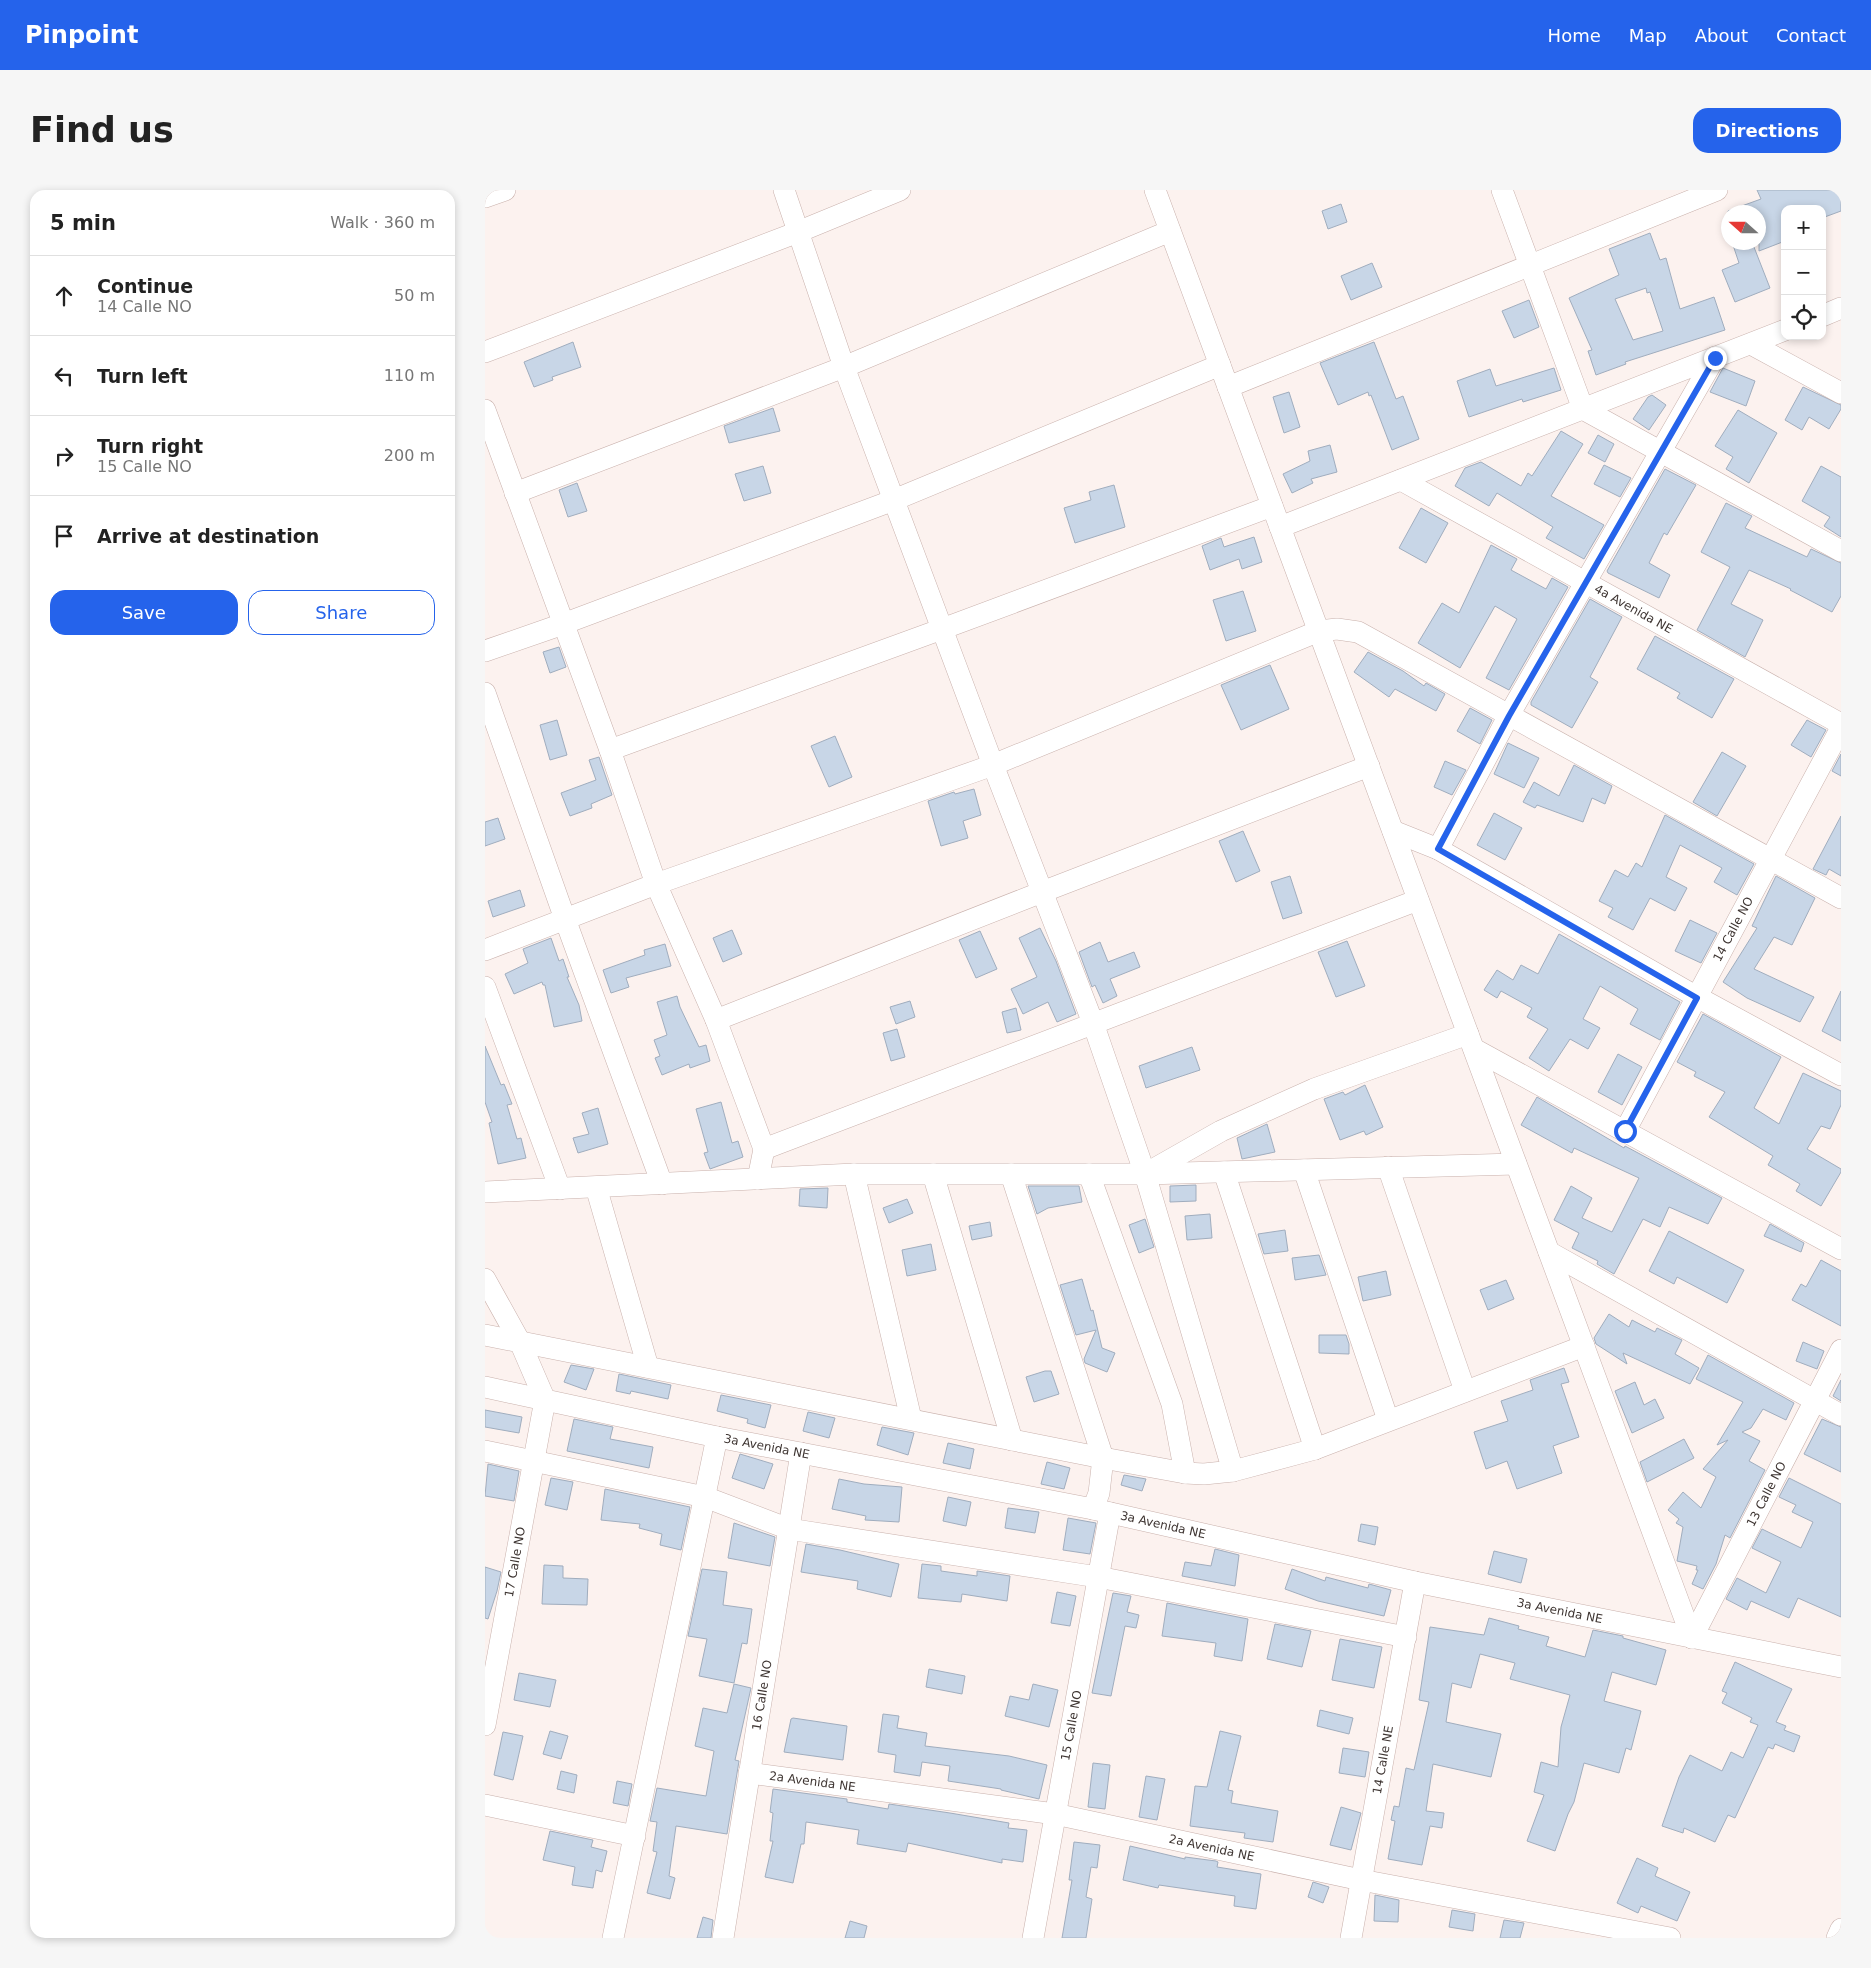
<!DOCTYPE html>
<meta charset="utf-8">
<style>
:root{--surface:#fff;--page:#f6f6f6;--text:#222;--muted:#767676;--line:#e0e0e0;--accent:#2563eb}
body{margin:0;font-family:"DejaVu Sans",sans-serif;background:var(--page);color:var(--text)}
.controls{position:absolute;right:15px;top:15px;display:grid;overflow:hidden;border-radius:10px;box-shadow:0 2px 8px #0003}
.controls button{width:45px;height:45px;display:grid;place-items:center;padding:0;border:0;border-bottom:1px solid var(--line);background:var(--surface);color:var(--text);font:25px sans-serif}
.compass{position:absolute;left:1236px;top:15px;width:45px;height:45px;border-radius:50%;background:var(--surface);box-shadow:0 2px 8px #0003;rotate:291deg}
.stop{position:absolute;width:15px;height:15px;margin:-11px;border:4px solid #2563eb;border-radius:50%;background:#fff}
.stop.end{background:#2563eb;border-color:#fff;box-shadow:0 1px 5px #0008}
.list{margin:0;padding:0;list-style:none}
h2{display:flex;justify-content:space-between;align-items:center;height:65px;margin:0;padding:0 20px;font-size:21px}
h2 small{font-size:16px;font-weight:400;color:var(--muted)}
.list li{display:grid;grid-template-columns:32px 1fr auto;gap:15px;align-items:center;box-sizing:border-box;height:80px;padding:0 20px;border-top:1px solid var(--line)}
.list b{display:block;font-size:19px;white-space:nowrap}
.list p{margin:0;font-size:16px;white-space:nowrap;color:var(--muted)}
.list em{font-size:16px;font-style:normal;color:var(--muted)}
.actions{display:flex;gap:10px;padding:15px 20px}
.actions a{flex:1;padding:11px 0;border:1px solid var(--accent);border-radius:15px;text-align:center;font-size:18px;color:var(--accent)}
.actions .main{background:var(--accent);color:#fff}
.icon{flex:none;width:28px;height:28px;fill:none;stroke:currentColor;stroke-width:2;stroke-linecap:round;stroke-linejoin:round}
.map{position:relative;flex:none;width:1356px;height:1748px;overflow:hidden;border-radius:15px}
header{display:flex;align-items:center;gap:30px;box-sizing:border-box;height:70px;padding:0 25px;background:var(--accent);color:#fff}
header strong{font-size:24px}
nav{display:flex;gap:28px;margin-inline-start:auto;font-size:18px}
.intro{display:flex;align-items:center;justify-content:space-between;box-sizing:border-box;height:120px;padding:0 30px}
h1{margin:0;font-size:35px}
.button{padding:12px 22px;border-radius:15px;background:var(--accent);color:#fff;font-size:18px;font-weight:700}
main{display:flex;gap:30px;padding:0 30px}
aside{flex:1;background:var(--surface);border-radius:15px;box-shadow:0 2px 8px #0003}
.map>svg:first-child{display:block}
.building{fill:#c8d6e7;stroke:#a0adbe;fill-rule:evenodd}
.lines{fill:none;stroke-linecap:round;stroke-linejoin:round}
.minor-casing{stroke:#c9b1ac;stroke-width:22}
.minor{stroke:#fff;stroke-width:21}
.route{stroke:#2563eb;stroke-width:6}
.labels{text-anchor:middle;stroke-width:4;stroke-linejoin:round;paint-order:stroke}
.street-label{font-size:12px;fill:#3e3532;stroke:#fff}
</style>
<header>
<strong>Pinpoint</strong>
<nav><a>Home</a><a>Map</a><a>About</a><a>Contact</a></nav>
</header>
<div class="intro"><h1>Find us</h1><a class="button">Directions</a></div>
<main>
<aside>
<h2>5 min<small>Walk · 360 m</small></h2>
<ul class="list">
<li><svg class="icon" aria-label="ahead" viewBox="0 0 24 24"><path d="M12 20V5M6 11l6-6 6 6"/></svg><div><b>Continue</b><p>14 Calle NO</p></div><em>50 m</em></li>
<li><svg class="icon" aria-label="left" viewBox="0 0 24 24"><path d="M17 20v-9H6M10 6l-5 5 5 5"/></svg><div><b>Turn left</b></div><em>110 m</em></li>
<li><svg class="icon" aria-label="right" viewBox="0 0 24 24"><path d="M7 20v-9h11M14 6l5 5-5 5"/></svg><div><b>Turn right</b><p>15 Calle NO</p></div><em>200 m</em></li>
<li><svg class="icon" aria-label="arrive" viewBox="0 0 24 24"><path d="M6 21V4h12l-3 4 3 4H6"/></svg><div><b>Arrive at destination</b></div></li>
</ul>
<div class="actions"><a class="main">Save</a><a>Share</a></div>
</aside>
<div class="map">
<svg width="1356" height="1748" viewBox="0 0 1356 1748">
<rect width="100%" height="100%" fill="#fcf2ef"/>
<!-- building -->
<path class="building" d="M1272 0H1356V21L1337 28V19H1300V51L1274 61V22H1243V21L1276 9Z
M856 14 862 32 843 39 837 21Z
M1165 43 1175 70 1181 68 1195 119 1229 107 1240 140 1140 172 1141 174 1111 185 1103 161 1107 160 1084 108 1134 85 1124 59ZM1161 98 1162 103 1165 102 1178 141 1148 150 1130 109Z
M1247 52H1267L1285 98 1250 112 1237 80 1254 73Z
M887 73 897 97 866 110 856 86Z
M1044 110 1054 137 1029 148 1017 121Z
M88 152 96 177 67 187 68 190 49 197 39 172Z
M889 152 911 209 918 206 934 249 907 260 886 205 884 206 883 202 853 215 835 173Z
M1069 178 1076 200 1038 212 1037 209 984 227 972 191 1005 179 1011 196Z
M1238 178 1270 191 1261 216 1225 202Z
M1318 197 1356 215V219L1344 239 1324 227 1317 240 1300 230Z
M804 202 815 237 799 243 788 207Z
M1167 205 1181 215 1164 240 1148 229 1163 207Z
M288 218 295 241 244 253 239 236Z
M1253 220 1292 243 1264 293 1241 279 1248 267 1230 256Z
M1076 241 1098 254 1066 306 1119 335 1099 369 1061 348 1068 337 1012 303 1004 316 970 296 980 278 996 272 1036 296 1043 283 1047 286Z
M1113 245 1129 254 1120 272 1103 263Z
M845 255 852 282 826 289 828 293 807 303 798 284 825 271 823 261Z
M1119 275 1146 288 1135 307 1109 294Z
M278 276 286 303 259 311 250 284Z
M1336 276 1356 287V347L1339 336 1345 327 1317 311Z
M1180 279 1211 295 1182 345 1179 343 1164 373 1185 385 1174 408 1123 383 1122 381Z
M92 293 102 321 83 327 74 300Z
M629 295 640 337 590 353 579 318 606 310 604 302Z
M1241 313 1267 326 1260 338 1322 367 1326 359 1356 373V406L1347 422 1305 400 1306 399 1264 380 1246 414 1278 430 1260 467 1212 440 1245 377 1216 362Z
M936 318 963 333 941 373 914 358Z
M769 347 777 372 757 379 754 369 725 380 717 356 736 348 739 357Z
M1006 355 1032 369 1026 380 1061 399 1067 388 1083 397 1024 500 1001 488 1032 429 1010 416 975 478 933 453 957 413 974 423Z
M758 401 771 441 741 451 728 410Z
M1105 409 1137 427 1105 487 1113 492 1087 538 1046 515V512Z
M1170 446 1249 489 1227 528 1192 508 1195 503 1152 479Z
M74 457 81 477 65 483 58 462Z
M883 462 918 481 939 496 941 493 960 504 951 521 910 499 904 507 869 482Z
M785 475 804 519 756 540 736 495Z
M985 518 1007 530 995 554 972 541Z
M72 530 82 565 65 570 55 535Z
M1322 530 1341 540 1326 567 1306 555Z
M350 546 367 587 344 597 326 556Z
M1023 553 1054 568 1039 598 1009 584Z
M1237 562 1261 576 1232 626 1208 612Z
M1356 564V586L1347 581Z
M114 567 127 605 106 614 107 618 85 626 76 603 111 590 104 570Z
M960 571 981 580 967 605 949 597Z
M1089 575 1127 596 1120 614 1107 608 1098 632 1052 615 1050 618 1038 612 1049 592 1074 606Z
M489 599 496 625 478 631 483 648 456 656 443 611 469 602 470 604Z
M1009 623 1037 638 1020 670 992 655Z
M1180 625 1269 674 1252 705 1229 692 1237 678 1195 655 1181 687 1202 698 1190 721 1165 708 1148 740 1123 727 1128 718 1114 711 1130 680 1143 687 1151 673 1157 677Z
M1356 626V686L1344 679 1341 685 1328 679Z
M13 628 20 649 0 656V632Z
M758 641 775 681 751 692 734 651Z
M805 686 817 723 798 729 786 692Z
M1291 686 1330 708 1307 755 1289 747 1269 779 1329 807 1315 832 1262 808 1238 792 1272 738 1267 736Z
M35 700 40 716 8 727 3 711Z
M1205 730 1232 743 1216 773 1190 761Z
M555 738 571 771 591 824 572 832 563 812 538 824 526 799 552 787 534 748Z
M247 740 257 764 238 772 228 748Z
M495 741 512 779 491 788 474 750Z
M1074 744 1195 812 1175 850 1145 834 1153 819 1115 796 1098 829 1115 838 1103 859 1085 849 1064 881 1044 868 1063 839 1042 827 1047 818 1016 801 1012 808 999 800 1012 780 1028 790 1036 775 1053 784Z
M66 748 74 771 78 769 84 787H82L94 815 97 831 69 837 60 795H58L57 792 29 804 20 784 43 773 38 759Z
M862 751 880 796 851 807 833 762Z
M615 752 623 772 649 762 655 777 625 789 632 806 618 813 610 795 607 797 594 762Z
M180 754 186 776 141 788 144 797 126 803 118 780 160 765 159 760Z
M1356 801V851L1337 841Z
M192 806 195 817 214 857 221 855 225 871 205 878 204 874 177 885 170 868 175 866 169 850 182 845 172 812Z
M425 811 430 827 411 834 405 817Z
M531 818 536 840 522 843 517 822Z
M1218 824 1296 867 1269 918 1294 934 1318 883 1356 901V915L1345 939 1336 936 1322 959 1356 979V982L1336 1016 1311 1001 1315 994 1283 975 1288 966 1224 927 1240 902 1209 886 1211 882 1192 872Z
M412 839 420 867 406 871 398 843Z
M0 856 16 895 19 894 27 914 22 915 32 949 36 948 41 968 13 974 4 933 7 932 0 912Z
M707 857 715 880 661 898 654 876Z
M1133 864 1157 877 1137 915 1113 902Z
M880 895 898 937 881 945 879 941 855 950 839 909 858 902 860 905Z
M1052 907 1139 958 1140 956 1237 1008 1223 1034 1184 1017 1175 1037 1158 1029 1129 1084 1112 1074 1113 1071 1087 1058 1094 1043 1069 1030 1086 996 1107 1008 1097 1028 1127 1042 1154 988 1089 958 1087 963 1036 935Z
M236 912 247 953 253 951 258 967 225 979 219 963 223 962 211 919Z
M113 918 123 954 93 963 88 948 104 944 97 923Z
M782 934 790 962 757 969 752 948Z
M711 995V1011L685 1012V996Z
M543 996H594L597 1012 563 1018 552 1024Z
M343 998 342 1018 314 1016 315 999Z
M422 1009 428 1023 404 1033 398 1018Z
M725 1024 727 1048 702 1050 700 1026Z
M660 1029 669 1057 654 1063 644 1035Z
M505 1032 507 1046 487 1050 484 1036Z
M1285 1034 1319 1053 1316 1062 1279 1046Z
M800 1040 803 1061 779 1064 773 1044Z
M1184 1041 1259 1080 1242 1113 1192 1087 1189 1094 1164 1081Z
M446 1054 451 1080 422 1086 417 1060Z
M834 1065 841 1085 810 1090 807 1068Z
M1336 1070 1356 1081V1136L1307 1110 1316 1094 1321 1097Z
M901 1081 906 1105 878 1111 873 1087Z
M597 1089 606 1121 608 1120 617 1158 630 1163 622 1182 600 1173 599 1169 611 1140 591 1145 575 1095Z
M1021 1090 1029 1109 1003 1120 995 1100Z
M1124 1124 1144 1137 1147 1130 1170 1142 1172 1138 1197 1150 1190 1164 1214 1178 1205 1194 1138 1163 1142 1174 1111 1154 1109 1148Z
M834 1145H861L864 1154V1164L834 1163Z
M1318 1152 1339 1161 1332 1179 1311 1171Z
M1223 1165 1309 1213 1301 1230 1278 1219 1266 1238 1257 1242 1275 1251 1264 1271 1280 1280 1245 1348 1240 1345 1231 1374 1218 1399 1207 1394 1213 1380H1211L1212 1376 1192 1371 1198 1337 1191 1333 1194 1329 1183 1320 1198 1302 1216 1318 1231 1287 1218 1279 1243 1250 1232 1255 1258 1212 1211 1189Z
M86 1175 109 1179 101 1200 79 1192Z
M1079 1178 1084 1192 1076 1194 1094 1247 1068 1256 1077 1283 1032 1299 1022 1271 1001 1279 989 1242 1023 1231 1016 1211 1048 1200 1045 1190Z
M560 1181H566L574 1204 549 1212 541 1187Z
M134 1184 186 1195 183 1209 146 1201 145 1204 131 1201Z
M1356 1190V1211L1348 1206Z
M1150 1192 1159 1215 1170 1209 1179 1228 1147 1243 1130 1201Z
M236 1205 286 1215 280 1238 262 1233 263 1229 232 1221Z
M0 1220 37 1227 34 1243 0 1237Z
M323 1222 350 1228 344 1248 318 1241Z
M89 1229 128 1237 125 1249 168 1257 164 1278 82 1261Z
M1337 1229 1356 1237V1282L1319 1264Z
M397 1237 429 1243 423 1265 392 1255Z
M1199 1249 1209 1268 1162 1292 1155 1272Z
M463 1253 489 1259 485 1279 458 1273Z
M255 1264 288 1274 279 1299 247 1288Z
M562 1272 585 1278 579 1299 556 1294Z
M3 1274 34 1281 29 1311 0 1306Z
M639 1285 661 1289 657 1301 636 1295Z
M66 1288 88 1292 82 1320 60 1315Z
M1304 1288 1356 1314V1427L1313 1408 1304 1428 1266 1411 1262 1420 1241 1409 1252 1388 1281 1403 1296 1372 1267 1358 1277 1339 1316 1358 1328 1332 1307 1322 1311 1315 1294 1307Z
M354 1289 379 1294 417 1297 414 1332 380 1330 381 1326 347 1319Z
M120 1299 205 1317 196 1360 175 1355 177 1344 154 1338 155 1334 116 1330Z
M463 1307 486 1312 481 1336 458 1331Z
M523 1318 554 1322 550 1343 520 1338Z
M583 1328 611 1333 605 1364 578 1360Z
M249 1333 290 1347 285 1376 243 1368Z
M876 1334 893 1337 890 1355 873 1351Z
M321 1354 355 1360 414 1374 406 1407 372 1399 373 1391 316 1382Z
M730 1359 754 1365 750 1396 697 1386 700 1372 726 1376Z
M1009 1361 1042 1369 1036 1393 1003 1384Z
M437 1374 456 1376V1381L492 1386V1381L525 1386 522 1411 477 1404 476 1412 433 1408Z
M59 1375 78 1376V1388L103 1389 102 1415 57 1414Z
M0 1377 16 1382 12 1401 3 1429 0 1428Z
M217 1379 242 1382 238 1415 267 1419 262 1454 257 1453 249 1493 214 1486 222 1449 203 1446Z
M807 1379 840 1391 841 1387 883 1398 884 1394 906 1400 899 1426 833 1411 800 1399Z
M572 1402 591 1406 585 1436 566 1433Z
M628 1403 646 1406 642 1422 654 1425 651 1438 640 1436 626 1506 607 1503Z
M682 1413 763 1429 757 1471 729 1466 731 1453 677 1446Z
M1004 1428 1034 1436 1033 1439 1064 1447 1061 1456 1100 1467 1108 1440 1138 1446V1448L1181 1460 1171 1495 1127 1482 1119 1511 1156 1521 1146 1560 1141 1558 1134 1583 1099 1573 1089 1612 1083 1624 1070 1661 1042 1651 1059 1605 1049 1602 1056 1572 1073 1577 1076 1537 1085 1505 1025 1489 1030 1473 995 1464 986 1498 967 1493 961 1532 1016 1544 1006 1587 948 1574 941 1621 959 1623 957 1638 945 1636 937 1675 903 1669 910 1631 906 1630 909 1616 914 1617 921 1578 929 1580 944 1512 934 1510 945 1437 999 1445Z
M790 1434 826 1441 817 1477 782 1469Z
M855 1449 897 1457 889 1498 847 1490Z
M1250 1472 1307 1499 1291 1532 1301 1536 1299 1540 1315 1546 1309 1562 1290 1554 1288 1559 1283 1557 1250 1628 1243 1625 1230 1652 1199 1638 1198 1643 1177 1636 1194 1587 1205 1565 1237 1581 1246 1562 1258 1568 1273 1535 1265 1532 1267 1528 1237 1513 1242 1503 1237 1501Z
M444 1479 480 1486 477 1504 441 1497Z
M34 1483 71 1490 65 1517 29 1510Z
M249 1494 266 1498 250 1570 254 1571 242 1644 191 1636 184 1686 190 1688 185 1709 162 1703 172 1662 168 1661 172 1632 165 1631 172 1598 221 1606 229 1561 210 1556 218 1518 242 1523Z
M548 1494 573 1500 564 1537 520 1526 525 1506 544 1510Z
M835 1520 868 1528 864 1544 832 1536Z
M398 1524 414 1526 412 1538 442 1543 440 1556 524 1566 562 1575 554 1609 516 1600V1599L463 1591 465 1576 437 1572 435 1586 409 1582 411 1565 393 1562Z
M308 1528 362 1536 358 1570 299 1562 306 1529Z
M65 1541 83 1546 76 1569 58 1564Z
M735 1541 756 1546 743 1600 748 1601 746 1613 793 1621 788 1652 759 1648 760 1643 705 1636 710 1596 722 1597Z
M18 1542 38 1546 28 1590 9 1585Z
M858 1558 884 1562 880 1587 854 1583Z
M608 1573 625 1575 620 1619 603 1617Z
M76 1581 92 1585 89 1603 72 1599Z
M661 1586 680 1589 672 1630 654 1627Z
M132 1591 147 1594 143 1616 128 1613Z
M288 1599 362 1609V1612L403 1619 404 1614 465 1623 524 1633 523 1638 542 1640 538 1672 517 1669V1673L423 1653 421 1662 372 1654 374 1640 321 1632 319 1654H316L308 1693 280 1687 288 1651H285L288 1623 285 1622Z
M856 1617 876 1623 866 1660 845 1655Z
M65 1641 108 1650 106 1657 122 1661 117 1682 111 1680 108 1698 87 1695 90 1677 58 1670Z
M589 1652 615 1655 612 1678 606 1677 601 1707 607 1709 601 1748H577L587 1690H584Z
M645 1656 700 1669V1667L731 1671 733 1672 732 1677 776 1684 771 1719 749 1716 750 1706 674 1695 673 1698 638 1690Z
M1152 1668 1173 1678 1170 1686 1205 1702 1192 1731 1156 1716 1153 1723 1132 1713Z
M828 1692 844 1697 838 1713 823 1707Z
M890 1705 914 1710 913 1732 889 1731Z
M967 1720 990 1724 988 1741 964 1737Z
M218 1727 228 1730 226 1748H212Z
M1019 1730 1039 1733 1035 1748H1015Z
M365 1731 382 1736 379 1748H360Z"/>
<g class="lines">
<defs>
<g id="minor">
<path d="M299 0 359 177 508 575 608 833 660 984 748 1281"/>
<path d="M670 0 1207 1448"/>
<path d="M1017 0 1098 219 1356 361"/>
<path d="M0 7 20 0"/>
<path d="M1337 126 1356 118"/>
<path d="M1266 154 1356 203"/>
<path d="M0 162 313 42 415 0"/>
<path d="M743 197 1232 0"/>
<path d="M0 220 125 560 171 694 231 830 279 959 273 989"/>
<path id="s1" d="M916 290 1356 534"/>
<path d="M30 303 359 177 685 41"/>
<path d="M795 337 1300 140"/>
<path d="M0 461 78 434 409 310 735 175"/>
<path d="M0 503 80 729 177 994"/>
<path d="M125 560 457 439 787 316"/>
<path d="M908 641 953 659 1212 807 1356 885"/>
<path d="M953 659 1024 525 1230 167"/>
<path d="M0 760 171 694 508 575 834 441 852 439 873 442 1356 708"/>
<path d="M0 797 75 999"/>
<path d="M231 830 557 702 884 576"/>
<path d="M989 859 1356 1059"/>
<path id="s2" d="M1140 941 1356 538"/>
<path d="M279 959 933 710"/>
<path d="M903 977 980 1201"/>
<path d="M819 980 903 1230"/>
<path d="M739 982 830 1259"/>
<path d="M662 983 736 941 829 899 983 844"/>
<path d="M369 984 426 1229"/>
<path d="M448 984 527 1250"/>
<path d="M526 984 618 1268 614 1303 608 1319"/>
<path d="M604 984 687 1214 700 1283"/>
<path d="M111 997 163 1177"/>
<path d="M0 1002 369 984H660L1031 974"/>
<path d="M1064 1062 1356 1225"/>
<path d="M0 1089 35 1152 60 1210 0 1535"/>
<path d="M0 1145 618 1268 700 1283 719 1284 748 1281 830 1259 1099 1156"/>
<path id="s3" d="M0 1197 232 1247 608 1319 930 1392 1356 1477"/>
<path d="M0 1261 220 1307 304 1339 613 1387 921 1447"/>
<path id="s4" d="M1207 1448 1356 1160"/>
<path id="s5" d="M264 1583 570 1624 876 1690 1185 1748"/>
<path d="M0 1615 150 1646"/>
<path d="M128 1748 232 1247"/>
<path id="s6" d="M238 1748 316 1263"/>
<path id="s7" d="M548 1748 625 1323"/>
<path id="s8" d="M866 1748 930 1392"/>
<path d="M1352 1748 1356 1739"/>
</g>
</defs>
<!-- minor casing -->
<use href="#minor" class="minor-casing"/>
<!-- minor -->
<use href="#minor" class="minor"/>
</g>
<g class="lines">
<!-- route -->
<path class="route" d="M1140 941 1212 808 953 659 1024 526 1230 168"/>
</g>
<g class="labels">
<!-- street labels -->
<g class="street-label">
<text dy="4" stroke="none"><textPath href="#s1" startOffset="266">4a Avenida NE</textPath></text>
<text dy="4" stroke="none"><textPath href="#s2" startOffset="229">14 Calle NO</textPath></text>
<text dy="4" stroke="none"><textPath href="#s3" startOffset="288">3a Avenida NE</textPath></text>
<text dy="4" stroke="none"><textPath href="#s4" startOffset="162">13 Calle NO</textPath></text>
<text dy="4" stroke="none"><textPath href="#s3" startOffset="692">3a Avenida NE</textPath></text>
<text transform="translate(30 1372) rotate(-80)" y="4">17 Calle NO</text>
<text dy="4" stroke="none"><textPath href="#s3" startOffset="1098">3a Avenida NE</textPath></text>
<text dy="4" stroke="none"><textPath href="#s6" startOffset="246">16 Calle NO</textPath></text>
<text dy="4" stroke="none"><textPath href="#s7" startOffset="216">15 Calle NO</textPath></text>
<text dy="4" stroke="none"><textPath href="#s8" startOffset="181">14 Calle NE</textPath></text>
<text dy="4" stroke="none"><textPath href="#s5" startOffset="64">2a Avenida NE</textPath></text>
<text dy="4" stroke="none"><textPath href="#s5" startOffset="469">2a Avenida NE</textPath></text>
</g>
</g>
</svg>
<div class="controls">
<button>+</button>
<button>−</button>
<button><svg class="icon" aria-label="locate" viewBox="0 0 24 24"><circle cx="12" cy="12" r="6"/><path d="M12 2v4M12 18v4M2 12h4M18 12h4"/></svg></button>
</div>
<svg class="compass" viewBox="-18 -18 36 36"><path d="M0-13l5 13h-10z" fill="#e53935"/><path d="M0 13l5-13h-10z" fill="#767676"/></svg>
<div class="stop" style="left:1140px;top:941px"></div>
<div class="stop end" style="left:1230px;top:168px"></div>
</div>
</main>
